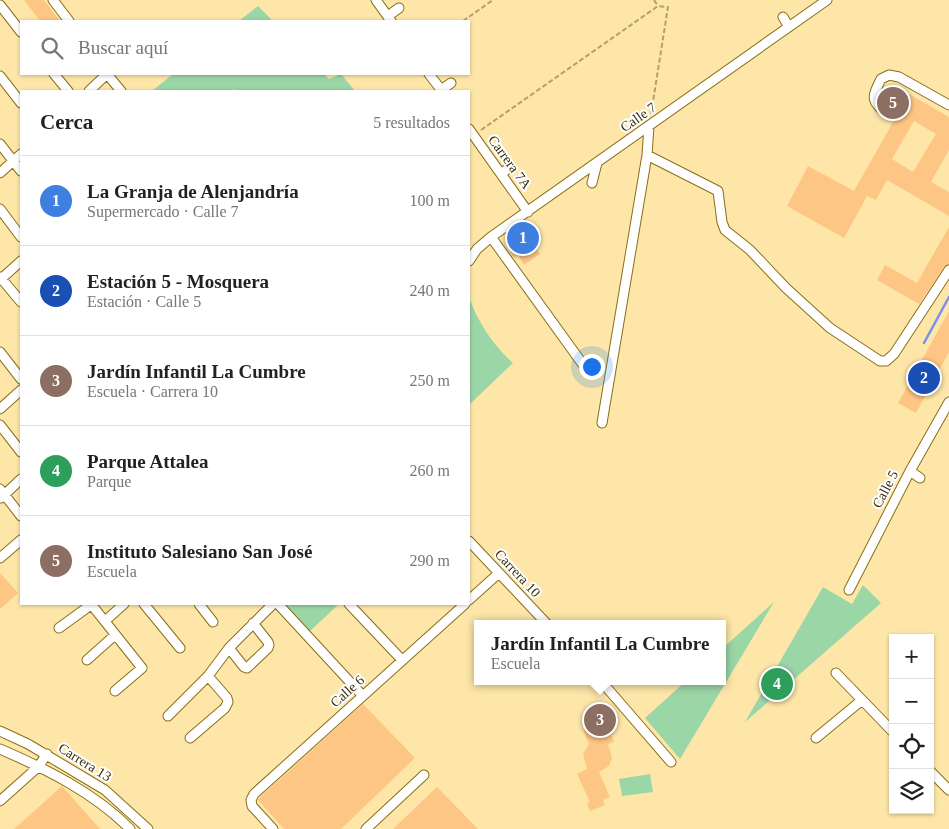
<!DOCTYPE html>
<html lang="es">
<meta charset="utf-8">
<style>
:root{--surface:#fff;--page:#f2f2f2;--text:#222;--muted:#767676;--line:#e0e0e0;--accent:#0f766e}
body{margin:0;font-family:Georgia,serif;background:var(--page);color:var(--text)}
.controls{position:absolute;right:15px;bottom:15px;display:grid;overflow:hidden;border-radius:0px;box-shadow:0 1px 4px #0004}
.controls button{width:45px;height:45px;display:grid;place-items:center;padding:0;border:0;border-bottom:1px solid var(--line);background:var(--surface);color:var(--text);font:25px sans-serif}
.you{position:absolute;left:591px;top:366px;width:18px;height:18px;margin:-12px;border:4px solid #fff;border-radius:50%;background:#1a73e8;box-shadow:0 0 0 8px #1a73e833}
.badge{display:grid;place-items:center;width:32px;height:32px;border-radius:50%;background:var(--accent);color:#fff;font-size:16px;font-weight:700}
.pin{position:absolute;translate:-50% -50%;border:2px solid #fff;box-shadow:0 1px 5px #0006}
.popup{position:absolute;left:474px;top:620px;width:252px;height:65px;box-sizing:border-box;display:grid;place-content:center;border-radius:0px;background:var(--surface);filter:drop-shadow(0 1px 4px #0005);font-size:16px;white-space:nowrap;color:var(--muted)}
.popup b{font-size:19px;color:var(--text)}
.popup::after{content:'';position:absolute;left:50%;top:100%;margin-left:-10px;border:10px solid transparent;border-top-color:var(--surface)}
.list{margin:0;padding:0;list-style:none}
h2{display:flex;justify-content:space-between;align-items:center;height:65px;margin:0;padding:0 20px;font-size:21px}
h2 small{font-size:16px;font-weight:400;color:var(--muted)}
.list li{display:grid;grid-template-columns:32px 1fr auto;gap:15px;align-items:center;box-sizing:border-box;height:90px;padding:0 20px;border-top:1px solid var(--line)}
.list b{display:block;font-size:19px;white-space:nowrap}
.list p{margin:0;font-size:16px;white-space:nowrap;color:var(--muted)}
.list em{font-size:16px;font-style:normal;color:var(--muted)}
.icon{flex:none;width:28px;height:28px;fill:none;stroke:currentColor;stroke-width:2;stroke-linecap:round;stroke-linejoin:round}
.map{position:relative;flex:none;width:949px;height:829px;overflow:hidden}
.search{position:absolute;background:var(--surface);box-shadow:0 1px 4px #0004;left:20px;top:20px;width:450px;height:55px;display:flex;align-items:center;gap:12px;box-sizing:border-box;padding:0 18px;border-radius:0px;color:var(--muted);font-size:19px}
.panel{position:absolute;background:var(--surface);box-shadow:0 1px 4px #0004;left:20px;top:90px;width:450px;height:515px;border-radius:0px}
.map>svg:first-child{display:block}
.green{fill:#9bd6a7}
.lines{fill:none;stroke-linecap:round;stroke-linejoin:round}
.stream{stroke:#7892ec;stroke-width:2.5}
.building{fill:#fdc684;fill-rule:evenodd}
.minor-casing{stroke:#8a6f18;stroke-width:11}
.path{stroke:#b3a06c;stroke-width:2;stroke-dasharray:5 2.5;stroke-linecap:butt}
.minor{stroke:#fff;stroke-width:9}
.labels{text-anchor:middle;stroke-width:4;stroke-linejoin:round;paint-order:stroke}
.street-label{font-size:14px;fill:#372c09;stroke:#fff}
</style>
<div class="map">
<svg width="949" height="829" viewBox="0 0 949 829">
<rect width="100%" height="100%" fill="#fde6a8"/>
<!-- green -->
<path class="green" d="M258 6 273 21H239Z
M173 74H324L329 79 341 74 355 91H236L234 89 231 91H152Z
M469 296C476 320 494 346 513 363L469 405Z
M863 585 881 603 745 722 823 587 852 604Z
M774 602 680 759 645 718 686 681H722L723 648Z
M283 604H339L309 632Z
M650 774 653 792 622 796 619 779Z"/>
<g class="lines">
<!-- stream -->
<path class="stream" d="M924 343 949 297"/>
</g>
<!-- building -->
<path class="building" d="M24 0H44L60 21H40Z
M909 94 949 117V150L931 182 949 192V216L887 180 876 200 867 196 844 238 787 206 808 166 854 191ZM914 121 936 134 913 172 892 159Z
M949 227V264L944 267 919 304 877 280 885 265 917 283Z
M526 233 540 254 524 265 518 255 514 258 506 246Z
M949 311V352L916 413 898 403Z
M0 573 18 593 0 609Z
M363 704 415 758 341 829H284L258 800 259 798Z
M609 720 613 734 611 735 614 742 608 744 612 758 609 766 599 772 610 797 603 800 605 805 590 811 587 803 590 802 577 774 587 769 583 754 589 744 583 729Z
M62 786 100 829H14Z
M437 787 478 829H393Z"/>
<g class="lines">
<defs>
<path id="minor" d="M53 0 69 21
M376 0 391 21
M0 5 21 32
M388 16 399 8
M783 17 789 27
M54 74 68 91
M107 74 121 91
M429 74 442 91
M0 76 21 103
M441 90 451 83
M89 91 107 74
M888 114C871 101 871 99 881 79L889 75 899 77 949 105
M469 129 528 212
M0 144 21 171
M647 155 718 191 722 222 725 230 750 250 786 288 830 328 880 361H886L894 354 949 270
M0 173 21 154
M501 174 510 167
M592 183 597 163
M0 209 21 237
M491 237 584 366
M469 261 477 249 491 237 827 0
M0 277 21 302
M0 280 21 261
M0 352 21 379
M0 409 21 390
M602 423 647 155 649 126
M0 425 21 452
M910 471 920 478
M0 489 21 516
M1 498 21 479
M469 541 547 624
M0 558 21 540
M849 590 910 471 949 402
M469 600 499 573
M91 604 142 668 115 691
M144 604 180 648
M199 604 213 622
M278 604 362 695
M349 604 402 660
M105 621 124 604
M59 628 92 604
M229 648 244 667 247 668 268 648 269 645 268 642 253 623
M87 660 115 635
M836 673 893 732
M601 681 671 762
M168 716 208 676
M0 731 28 744 105 790 148 829
M190 738 225 708 228 702 227 698 208 676 229 648 273 604
M816 738 862 700
M0 749C46 769 95 793 130 829
M930 771 949 790
M0 801 38 767 47 754
M273 829 252 806 251 800 254 794 465 604
M366 829 424 775"/>
</defs>
<!-- minor casing -->
<use href="#minor" class="minor-casing"/>
<!-- path -->
<path class="path" d="M654 0 658 6
M463 21 493 0
M481 130 658 6 668 7 651 114"/>
<!-- minor -->
<use href="#minor" class="minor"/>
</g>
<g class="labels">
<!-- street labels -->
<g class="street-label">
<text transform="translate(638 117) rotate(-35)" y="5">Calle 7</text>
<text transform="translate(510 162) rotate(54)" y="5">Carrera 7A</text>
<text transform="translate(885 489) rotate(-63)" y="5">Calle 5</text>
<text transform="translate(518 573) rotate(47)" y="5">Carrera 10</text>
<text transform="translate(347 691) rotate(-42)" y="5">Calle 6</text>
<text transform="translate(85 762) rotate(32)" y="5">Carrera 13</text>
</g>
</g>
</svg>
<div class="controls">
<button>+</button>
<button>−</button>
<button><svg class="icon" aria-label="locate" viewBox="0 0 24 24"><circle cx="12" cy="12" r="6"/><path d="M12 2v4M12 18v4M2 12h4M18 12h4"/></svg></button>
<button><svg class="icon" aria-label="layers" viewBox="0 0 24 24"><path d="M12 4l9 5-9 5-9-5zM3 14l9 5 9-5"/></svg></button>
</div>
<div class="you"></div>
<div class="pin badge" style="left:523px;top:238px;background:#3f7fe0">1</div>
<div class="pin badge" style="left:924px;top:378px;background:#1a4fb4">2</div>
<div class="pin badge" style="left:600px;top:720px;background:#8d6e63">3</div>
<div class="popup"><b>Jardín Infantil La Cumbre</b>Escuela</div>
<div class="pin badge" style="left:777px;top:684px;background:#2e9e5b">4</div>
<div class="pin badge" style="left:893px;top:103px;background:#8d6e63">5</div>
<div class="search"><svg class="icon" aria-label="search" viewBox="0 0 24 24"><circle cx="10" cy="10" r="6"/><path d="M15 15l6 6"/></svg>Buscar aquí</div>
<section class="panel">
<h2>Cerca<small>5 resultados</small></h2>
<ul class="list">
<li><span class="badge" style="background:#3f7fe0">1</span><div><b>La Granja de Alenjandría</b><p>Supermercado · Calle 7</p></div><em>100 m</em></li>
<li><span class="badge" style="background:#1a4fb4">2</span><div><b>Estación 5 - Mosquera</b><p>Estación · Calle 5</p></div><em>240 m</em></li>
<li><span class="badge" style="background:#8d6e63">3</span><div><b>Jardín Infantil La Cumbre</b><p>Escuela · Carrera 10</p></div><em>250 m</em></li>
<li><span class="badge" style="background:#2e9e5b">4</span><div><b>Parque Attalea</b><p>Parque</p></div><em>260 m</em></li>
<li><span class="badge" style="background:#8d6e63">5</span><div><b>Instituto Salesiano San José</b><p>Escuela</p></div><em>290 m</em></li>
</ul>
</section>
</div>
